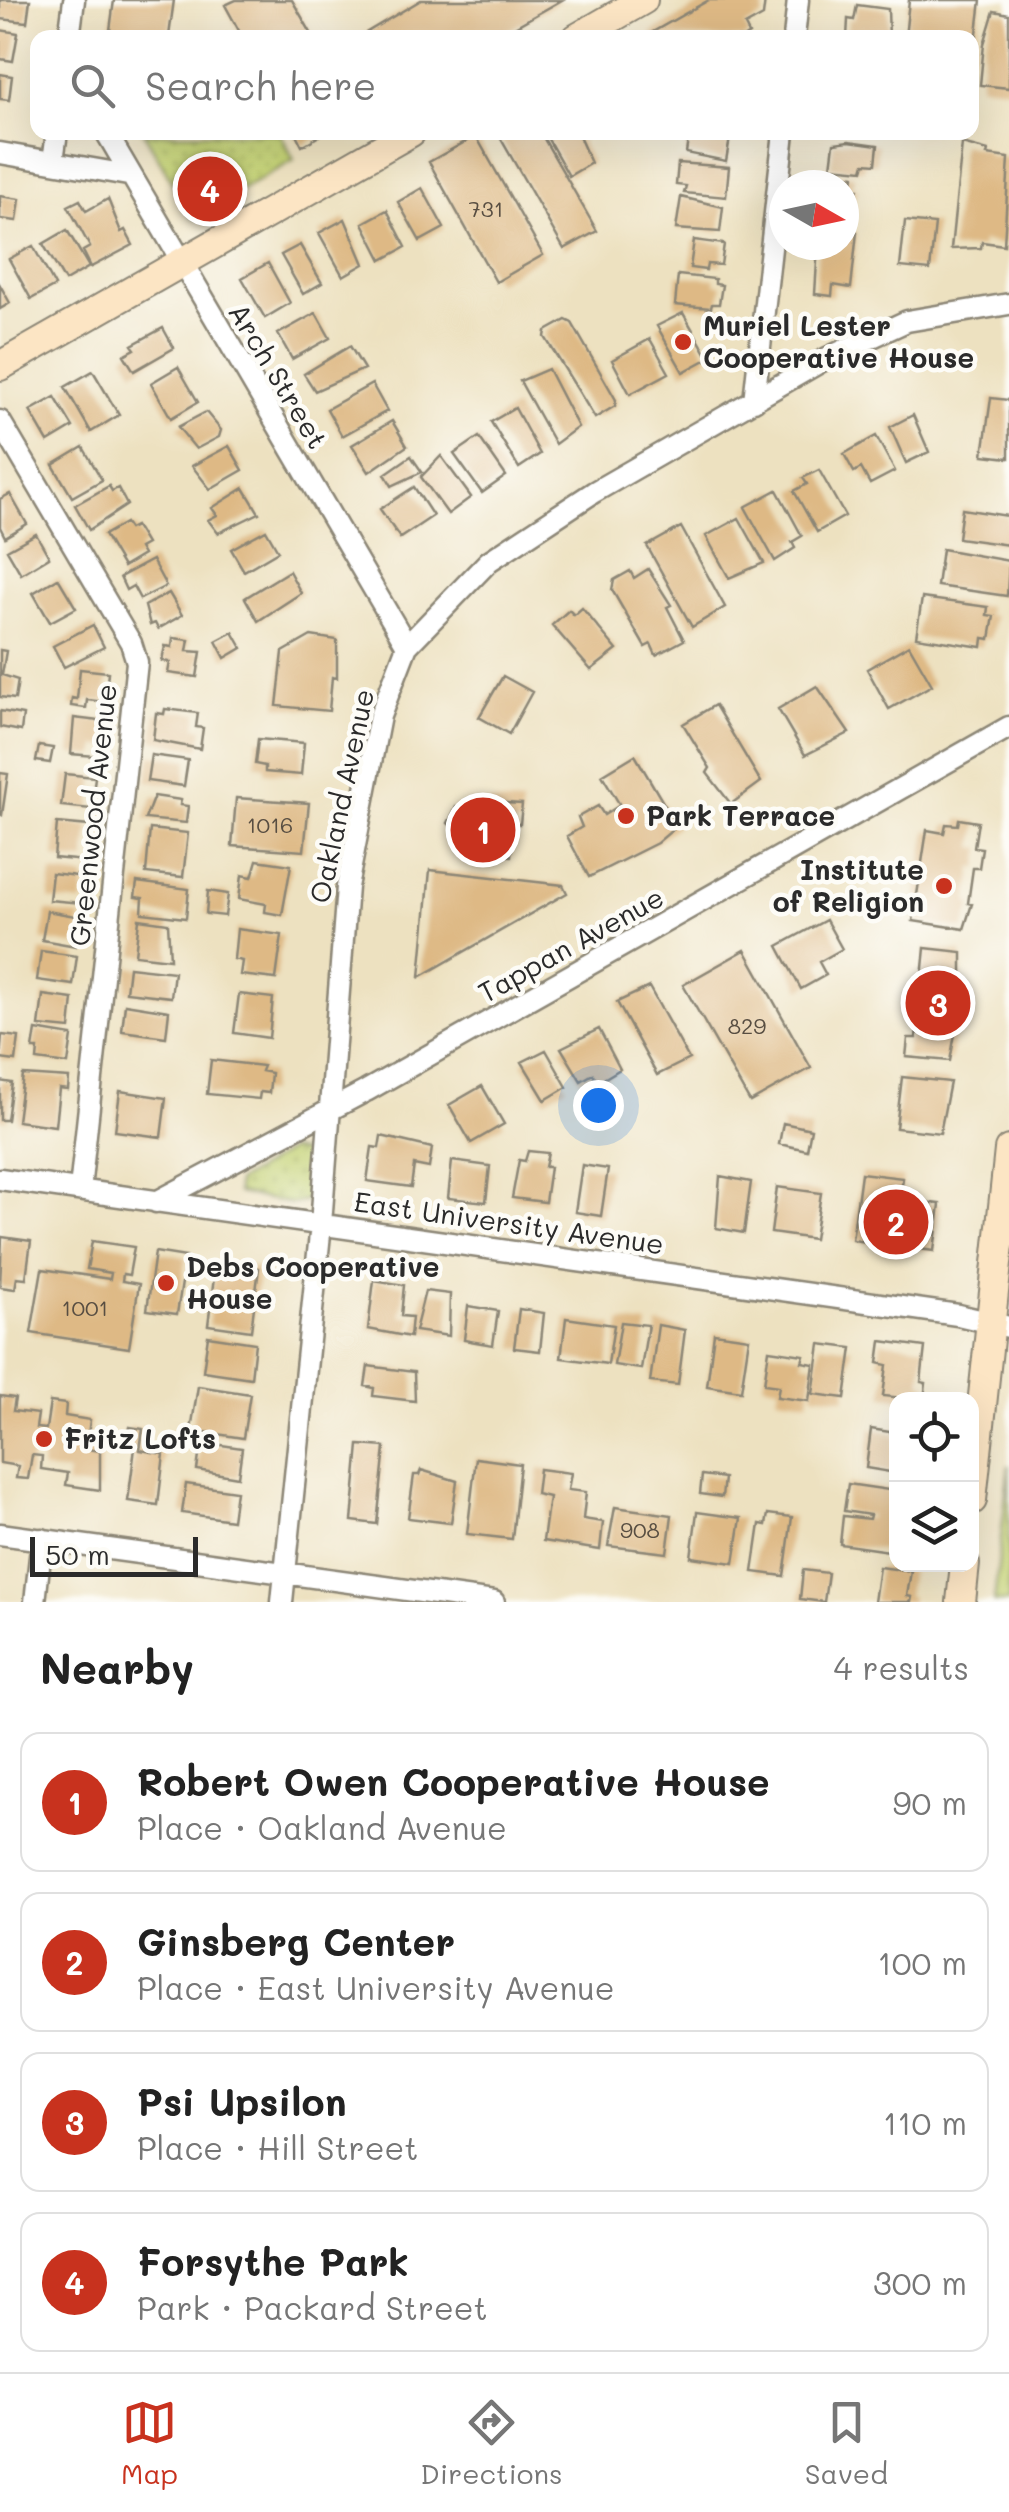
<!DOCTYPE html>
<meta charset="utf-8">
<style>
:root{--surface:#fff;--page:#f2f2f2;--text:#222;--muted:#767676;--line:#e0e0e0;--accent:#c8321e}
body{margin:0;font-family:Mali,sans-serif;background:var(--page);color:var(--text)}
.controls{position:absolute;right:30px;bottom:30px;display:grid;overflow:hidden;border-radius:20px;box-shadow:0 10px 40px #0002}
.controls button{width:90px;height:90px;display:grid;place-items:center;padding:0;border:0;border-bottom:2px solid var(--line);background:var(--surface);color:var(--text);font:50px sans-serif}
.compass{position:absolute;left:769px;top:170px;width:90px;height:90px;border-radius:50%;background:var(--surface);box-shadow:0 10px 40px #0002;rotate:99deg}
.scale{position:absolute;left:30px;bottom:25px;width:168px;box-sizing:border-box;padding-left:10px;border:5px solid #2b2b2b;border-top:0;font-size:28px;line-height:35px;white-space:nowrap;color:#2b2b2b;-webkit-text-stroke:8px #fdfcf7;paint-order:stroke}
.you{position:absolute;left:598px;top:1105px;width:35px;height:35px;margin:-25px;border:8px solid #fff;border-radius:50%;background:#1a73e8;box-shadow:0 0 0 15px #1a73e833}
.badge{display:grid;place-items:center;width:65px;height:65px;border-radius:50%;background:var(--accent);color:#fff;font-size:32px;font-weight:700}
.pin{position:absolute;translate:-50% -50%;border:5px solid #fff;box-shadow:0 2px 10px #0006}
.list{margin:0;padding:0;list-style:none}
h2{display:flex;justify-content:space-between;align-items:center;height:130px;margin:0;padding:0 40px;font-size:42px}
h2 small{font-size:32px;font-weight:400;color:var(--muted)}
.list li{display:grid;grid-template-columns:65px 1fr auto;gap:30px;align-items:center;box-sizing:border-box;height:140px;margin:0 20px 20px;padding:0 20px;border:2px solid var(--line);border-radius:20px}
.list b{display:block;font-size:38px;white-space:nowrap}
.list p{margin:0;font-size:32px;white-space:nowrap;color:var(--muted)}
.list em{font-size:32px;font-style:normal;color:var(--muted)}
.icon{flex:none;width:55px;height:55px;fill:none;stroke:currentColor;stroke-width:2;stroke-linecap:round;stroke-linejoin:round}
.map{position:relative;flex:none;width:1009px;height:1602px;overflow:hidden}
.search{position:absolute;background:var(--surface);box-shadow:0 10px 40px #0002;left:30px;right:30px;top:30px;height:110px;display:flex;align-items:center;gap:25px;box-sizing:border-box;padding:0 35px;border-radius:20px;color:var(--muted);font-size:38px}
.sheet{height:770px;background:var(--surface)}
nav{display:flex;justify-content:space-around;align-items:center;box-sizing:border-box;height:140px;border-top:2px solid var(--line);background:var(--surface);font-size:28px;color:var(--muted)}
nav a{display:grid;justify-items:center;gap:5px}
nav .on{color:var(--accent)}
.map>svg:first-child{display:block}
.grass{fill:#c4d274;stroke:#787e50;stroke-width:2.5}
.park{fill:url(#park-dots);stroke:#787e50;stroke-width:2.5}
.building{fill:#deb985}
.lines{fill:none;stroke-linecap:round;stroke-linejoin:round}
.street-casing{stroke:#8c8676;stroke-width:25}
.secondary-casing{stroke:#8c8676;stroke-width:32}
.street{stroke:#fff;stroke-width:20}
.secondary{stroke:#fce5c4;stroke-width:28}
.poi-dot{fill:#c8321e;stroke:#fdfcf7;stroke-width:4}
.labels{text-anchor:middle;stroke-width:9;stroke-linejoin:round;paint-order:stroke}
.number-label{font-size:22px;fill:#584e42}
.poi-label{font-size:28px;font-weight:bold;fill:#2b2b2b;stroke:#fdfcf7;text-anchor:start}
.street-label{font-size:28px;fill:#2b2b2b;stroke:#fdfcf7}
</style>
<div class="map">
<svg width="1009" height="1602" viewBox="0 0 1009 1602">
<defs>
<pattern id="park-dots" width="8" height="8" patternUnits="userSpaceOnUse" patternTransform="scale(2.5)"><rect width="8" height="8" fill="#c4d274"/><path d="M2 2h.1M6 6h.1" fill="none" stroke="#a9b465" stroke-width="1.8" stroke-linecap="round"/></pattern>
</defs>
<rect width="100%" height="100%" fill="#fdfcf7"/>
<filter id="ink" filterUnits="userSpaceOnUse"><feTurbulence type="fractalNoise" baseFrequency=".01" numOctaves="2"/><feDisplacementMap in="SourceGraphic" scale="20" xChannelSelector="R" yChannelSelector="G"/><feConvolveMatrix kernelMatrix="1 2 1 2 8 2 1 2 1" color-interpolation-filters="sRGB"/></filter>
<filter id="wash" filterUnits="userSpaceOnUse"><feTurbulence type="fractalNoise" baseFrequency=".0048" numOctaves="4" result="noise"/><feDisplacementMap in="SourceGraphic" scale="40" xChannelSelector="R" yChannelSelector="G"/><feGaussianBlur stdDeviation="2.25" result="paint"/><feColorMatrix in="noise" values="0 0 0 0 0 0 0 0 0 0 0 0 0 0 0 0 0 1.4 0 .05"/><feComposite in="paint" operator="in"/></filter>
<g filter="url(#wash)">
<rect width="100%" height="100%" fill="#ede1c0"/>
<!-- grass -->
<path class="grass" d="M1009 1465V1602H994Z"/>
<!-- park -->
<path class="park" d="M144 133H280L294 160 193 218Z
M290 1150 310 1155 306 1200 293 1204 237 1193V1182Z"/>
<g id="blocks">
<!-- building -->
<path class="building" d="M0 0H30L27 22 0 19Z
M114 0H174L169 36 109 38Z
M236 0H292L314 38H243L225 5Z
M421 0H562L495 38H357Z
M709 0H765L763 16 745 26 749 34 743 38H654L651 33Z
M909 0H981L974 58 972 38H905Z
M857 5 888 9 889 38H847L848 19 854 20Z
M994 11 1009 14V88L980 85 984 44Z
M0 30 18 33 13 61 0 59Z
M0 74 12 76 9 100 0 99Z
M295 132H326L302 146Z
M497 132H540L597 231 564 249Z
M544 132H577L591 163 569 176Z
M689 132H731L726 161 686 153Z
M476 136 543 255 496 282 429 162Z
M849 141 878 145 876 164 865 163 863 170 831 167 834 143Z
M962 144 988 151 987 155 1009 158 1004 245 982 242 981 248 951 249Z
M678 163 729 167 726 197 684 193 686 186 676 185Z
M830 174 854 176 852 188 858 189 849 211H844V185H828Z
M422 188 444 228 420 241 398 202Z
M0 196 20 199 17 221 0 219Z
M681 197 723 207 720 232 676 229Z
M108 199 121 232 125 230 133 245 91 267 83 251 90 247 68 206 80 200 86 211Z
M387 210 406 247 382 260 363 223Z
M345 219 364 264 343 276 319 233Z
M905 221 935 224 930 270 900 267Z
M67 230 89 267 65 281 43 244Z
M844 231 857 232 851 288 833 285 832 296 815 294 818 245H844Z
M694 240 724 244 721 265 707 264 706 270 690 268Z
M300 245 322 283 303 294 281 255Z
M33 246 55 286 31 299 9 259Z
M268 263 290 303 265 318 242 278Z
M678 275 715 279V284L722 285 719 304H712L711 308 675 305Z
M0 285 10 303 0 309Z
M316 313 330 338 292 359 278 334Z
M683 313 709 358 683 372 657 326Z
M566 320 572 323 616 400 615 406 595 418 545 337 546 331Z
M163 328 174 348 134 371 124 355 135 349 132 345Z
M650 339 669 373 630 394 612 360Z
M350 346 364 369 315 391 304 374Z
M178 367 198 402 171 418 151 383Z
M548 369 578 427 555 444 520 381Z
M93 371 119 415 91 432 65 387Z
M372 384 387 411 342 436 327 409Z
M55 397 73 427 48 442 30 411Z
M991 398 1009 400V458L983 455Z
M515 408 540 454 519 468 491 422Z
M206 412 221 430 219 437 196 449 178 427Z
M913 415 929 452 906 463 890 427Z
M392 421 407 446 369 472 352 445Z
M876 436 895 471 870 484 861 468 854 472 844 454Z
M479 437 506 476 482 493 454 454Z
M229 446 243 470 210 489 192 466Z
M83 447 102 480 72 497 53 465Z
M411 456 422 472 392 486 385 474Z
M441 456 471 497 448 514 421 477Z
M819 470 845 516 817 532 794 491 807 484 803 478Z
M109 486 112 491 118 488 127 505 89 530 75 505Z
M414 487 433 516 400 538 380 509Z
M244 488 259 513 218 533 208 520 217 515 212 508Z
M777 490 802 536 792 542 795 548 775 561 745 507Z
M10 494 27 524 5 537 0 527V499Z
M962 509 1008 516 1009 545 958 538Z
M739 518 764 563 729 578 706 536Z
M125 523 129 529 135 526 146 544 139 548 143 555 123 567 104 535Z
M681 527 725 607 692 627 647 546Z
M266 530 278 551 244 571 231 549Z
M36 534 49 557 21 574 7 550Z
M942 549 1009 561 1007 596 937 586Z
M152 560 166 586 140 599 133 586 126 590 120 577Z
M648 569 671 605 667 607 684 640 656 655 651 644 645 647 612 590 614 580 630 571 634 578Z
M289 571 301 593 258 621 245 598Z
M58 578 76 608 50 622 33 593Z
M169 593 182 615 158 629 155 623 150 625 145 606Z
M922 598 988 607 987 615 994 616 990 639 983 638 982 647 916 637Z
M582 608 617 650 591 670 552 625 569 610 574 615Z
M93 625 104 647 64 667 53 646Z
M233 632 242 648 225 658 216 641Z
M311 636 337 640V678L332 677 329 711 277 706 283 652Z
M173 638 189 640 187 651 201 652 197 677 168 673 170 662 162 661 165 646 172 647Z
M909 645 932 685 889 709 867 669Z
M0 650 6 651 2 675 18 680 15 699 0 697Z
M80 669 108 672 105 702 87 700 86 708 71 706 72 698 77 699Z
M503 676 532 692 509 734 479 717Z
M817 686 849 733 805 755 778 709Z
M715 705 761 782 731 804 707 773 710 768 683 724Z
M165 709 198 713 196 727 203 728 200 749 153 740 156 713 164 714Z
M0 711 23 715 21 731 0 727Z
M74 718 108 722 105 747 97 746 95 756 71 754Z
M258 739 304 743 301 775 265 772V766L255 764Z
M39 746 53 748 50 763 36 761Z
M151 755 188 760 184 786 147 781Z
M635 755 677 826 657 843 589 877 567 836 582 827 578 817 598 806 604 815 620 805 602 775Z
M0 773 8 774 2 815 0 814Z
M65 774 95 777 91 809 61 806Z
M154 796 181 800 180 805 188 806 186 823 145 819Z
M236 798 309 803 304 851 232 846Z
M490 802 522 804 520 824H514L511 856 474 853 469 844 459 843V834L448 823 456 807H489Z
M959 819 978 822 974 847 982 848 979 868H973L968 903 972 904 964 929 913 921 927 830 944 833 946 824 958 825Z
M57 823 89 826 85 861 54 858Z
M150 829 188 833 183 877 146 873Z
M257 860 291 865 282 915 265 912 266 904 239 899 242 875 252 877Z
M430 870 563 885 567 893 420 977Z
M52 873 85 877 82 903 49 900Z
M137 882 189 889 186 918 142 913 143 898 135 897Z
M208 891 228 894 225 916 206 914Z
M47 911 81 917 76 946 42 940Z
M139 919 168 923 170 959 135 955Z
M826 920 842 949 819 962 826 975 801 989 778 946Z
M237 929 282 935 276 979 240 975 242 961 234 959Z
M925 948 962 952V988L958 987 955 1018H958L950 1061 906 1057 908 1038H916Z
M745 950 811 1068 750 1102 683 985Z
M41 951 77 956 73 985 37 980Z
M129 967 174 972 171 997 126 992Z
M649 987 689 1059 657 1075 617 1002Z
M239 994 273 998 269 1038 234 1033Z
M43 995 73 999 70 1029 39 1026Z
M125 1004 169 1011 166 1037 122 1031Z
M599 1029 620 1069 597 1083 593 1074 581 1081 561 1048Z
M36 1030 72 1036 68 1064 37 1060 38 1049H33Z
M2 1035 19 1037 16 1061 0 1059Z
M546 1050 567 1087 545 1100 522 1062Z
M211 1060 263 1066 261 1071 271 1073 269 1093 260 1092 259 1099 207 1094Z
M23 1075 69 1078 68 1090 59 1089 55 1126 17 1121Z
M902 1077 950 1082 940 1133 896 1128Z
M0 1081 12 1083 7 1120H0Z
M482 1086 504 1124 471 1143 449 1105Z
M120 1091 166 1098 161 1137 115 1131Z
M783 1123 811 1129 807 1150 779 1144Z
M381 1136 432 1148 429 1168 414 1165 411 1187 367 1181 372 1147 379 1148Z
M528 1151 548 1153 545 1167H550L545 1202 512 1198 519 1160 525 1161Z
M452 1161 490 1166 486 1202 448 1198Z
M582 1165 608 1169 601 1216 575 1212Z
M861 1173 903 1178 900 1199 940 1204 934 1251 852 1240Z
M720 1176 751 1182 744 1233 716 1228Z
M777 1187 821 1193 814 1239 771 1233Z
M2 1237 31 1241 26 1278 17 1277 15 1289 0 1287Z
M92 1241 134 1247 129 1275 123 1274 122 1281 139 1284 129 1348 31 1333 42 1269 110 1279 111 1273 87 1269Z
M155 1252 186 1257 177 1314 147 1310Z
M216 1262 259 1268 251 1331 208 1325Z
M374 1280 404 1285 401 1316 412 1317 410 1337 368 1329Z
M425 1291 450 1294 449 1336 415 1331Z
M468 1306 498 1311 493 1345 464 1340Z
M519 1309 544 1313 540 1351 514 1348Z
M566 1318 614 1325 608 1364 561 1358Z
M621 1322 648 1325 641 1369 614 1365Z
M658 1325 685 1330 678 1385 650 1382Z
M714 1333 749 1338 741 1391 707 1386Z
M208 1336 255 1343 251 1378 203 1371Z
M881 1341 925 1347 921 1382 926 1383 924 1400 883 1396 887 1365 878 1363Z
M820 1344 852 1348 845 1398 813 1394Z
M769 1350 804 1355 802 1362 814 1364 809 1401 777 1397 779 1386 764 1384Z
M368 1366 414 1372 415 1401 373 1396 374 1388 365 1386Z
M198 1386 250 1394 243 1438 191 1430Z
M0 1396 15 1398 13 1411 38 1414 36 1428 46 1429 50 1402 66 1404 65 1416 90 1420 86 1449 100 1451V1490L66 1485 68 1473 41 1469 42 1456 32 1455 28 1479 16 1478 18 1466 0 1463Z
M130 1427 143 1429 140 1450 164 1454 158 1505 128 1501 135 1448 126 1447Z
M871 1429 896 1433V1473L866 1468Z
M201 1442 242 1448 238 1477 197 1470Z
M359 1445 385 1447 377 1524 352 1521Z
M476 1458 520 1464 512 1539 467 1534Z
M539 1469 571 1473 568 1490 586 1492 583 1519 603 1522 600 1550 543 1541 549 1497 536 1494Z
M421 1470 457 1481 451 1523 408 1518 414 1475H419Z
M702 1475 724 1478 722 1497 700 1494Z
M186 1484 236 1491 232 1520 182 1513Z
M848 1484 896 1491V1552L840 1544 843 1516 869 1519 870 1515 844 1511Z
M615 1507 672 1515 667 1553 608 1546Z
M697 1512 741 1518 734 1563 691 1557Z
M768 1514 792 1517 784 1576 753 1572 760 1524 766 1525Z
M879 1567 911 1571 907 1596 912 1597 911 1602H874Z
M803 1570 828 1573 824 1602 800 1599Z"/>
</g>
</g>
<g filter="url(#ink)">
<use href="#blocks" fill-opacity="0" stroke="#8c8676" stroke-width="2.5"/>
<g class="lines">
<defs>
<path id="street" d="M69 38 74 0
M794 38 798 0
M106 132 407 646
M0 153 128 175
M53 161 57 132
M754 401 784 132
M0 421 131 643 137 662 80 1190
M0 1179 958 1315 1009 1327
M156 1202 366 1091 1009 727
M0 1534 494 1602
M35 1602 42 1539
M282 1602 321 1224 347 887 380 716 407 646 489 561 594 492 827 358 907 321 1009 304"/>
<path id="secondary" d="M577 38 643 0
M0 366 411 132
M972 1500 1009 1150
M961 1602 965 1564"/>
</defs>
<!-- street casing -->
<use href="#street" class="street-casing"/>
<!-- secondary casing -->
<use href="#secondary" class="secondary-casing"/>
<!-- street -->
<use href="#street" class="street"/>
<!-- secondary -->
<use href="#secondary" class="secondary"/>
</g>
</g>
<!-- markers -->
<g class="poi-dot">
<circle cx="683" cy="342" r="10"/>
<circle cx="626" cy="816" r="10"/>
<circle cx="944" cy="886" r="10"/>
<circle cx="166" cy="1283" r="10"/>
<circle cx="44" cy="1439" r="10"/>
</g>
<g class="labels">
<!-- number labels -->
<g class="number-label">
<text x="486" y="217">731</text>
<text x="270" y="833">1016</text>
<text x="747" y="1034">829</text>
<text x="85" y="1316">1001</text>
<text x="640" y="1538">908</text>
</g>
<!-- poi labels -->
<g class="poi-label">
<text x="703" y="336">Muriel Lester<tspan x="703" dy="32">Cooperative House</tspan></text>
<text x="646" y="826">Park Terrace</text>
<text x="924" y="880" text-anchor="end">Institute<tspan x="924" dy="32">of Religion</tspan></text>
<text x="186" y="1277">Debs Cooperative<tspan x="186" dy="32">House</tspan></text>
<text x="64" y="1449">Fritz Lofts</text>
</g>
<!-- street labels -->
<g class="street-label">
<text transform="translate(278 376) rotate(59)" y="10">Arch Street</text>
<text transform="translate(342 796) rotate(-78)" y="10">Oakland Avenue</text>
<text transform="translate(93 815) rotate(-84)" y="10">Greenwood Avenue</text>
<text transform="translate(571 945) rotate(-29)" y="10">Tappan Avenue</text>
<text transform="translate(509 1223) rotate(8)" y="10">East University Avenue</text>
</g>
</g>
</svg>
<div class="controls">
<button><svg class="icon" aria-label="locate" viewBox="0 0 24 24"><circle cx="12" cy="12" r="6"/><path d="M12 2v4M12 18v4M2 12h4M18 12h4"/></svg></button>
<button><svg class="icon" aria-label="layers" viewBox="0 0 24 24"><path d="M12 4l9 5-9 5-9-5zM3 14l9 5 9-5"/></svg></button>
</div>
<svg class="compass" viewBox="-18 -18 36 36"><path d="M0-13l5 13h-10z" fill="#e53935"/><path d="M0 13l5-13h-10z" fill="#767676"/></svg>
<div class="scale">50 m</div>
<div class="you"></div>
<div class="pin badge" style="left:483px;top:830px">1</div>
<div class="pin badge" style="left:896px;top:1222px">2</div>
<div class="pin badge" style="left:938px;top:1003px">3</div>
<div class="pin badge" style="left:210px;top:189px">4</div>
<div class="search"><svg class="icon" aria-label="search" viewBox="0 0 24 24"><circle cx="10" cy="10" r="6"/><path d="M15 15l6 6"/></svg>Search here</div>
</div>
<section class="sheet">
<h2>Nearby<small>4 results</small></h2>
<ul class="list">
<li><span class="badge">1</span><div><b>Robert Owen Cooperative House</b><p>Place · Oakland Avenue</p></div><em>90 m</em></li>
<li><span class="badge">2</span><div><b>Ginsberg Center</b><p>Place · East University Avenue</p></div><em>100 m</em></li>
<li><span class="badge">3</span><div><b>Psi Upsilon</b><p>Place · Hill Street</p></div><em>110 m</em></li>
<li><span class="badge">4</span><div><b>Forsythe Park</b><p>Park · Packard Street</p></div><em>300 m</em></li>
</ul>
</section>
<nav>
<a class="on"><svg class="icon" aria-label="map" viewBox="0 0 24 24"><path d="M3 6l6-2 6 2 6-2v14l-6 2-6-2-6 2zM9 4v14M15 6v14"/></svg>Map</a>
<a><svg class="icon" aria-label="directions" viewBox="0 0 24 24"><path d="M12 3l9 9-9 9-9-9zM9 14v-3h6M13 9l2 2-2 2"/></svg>Directions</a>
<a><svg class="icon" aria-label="saved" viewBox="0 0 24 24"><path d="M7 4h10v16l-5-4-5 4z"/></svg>Saved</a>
</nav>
